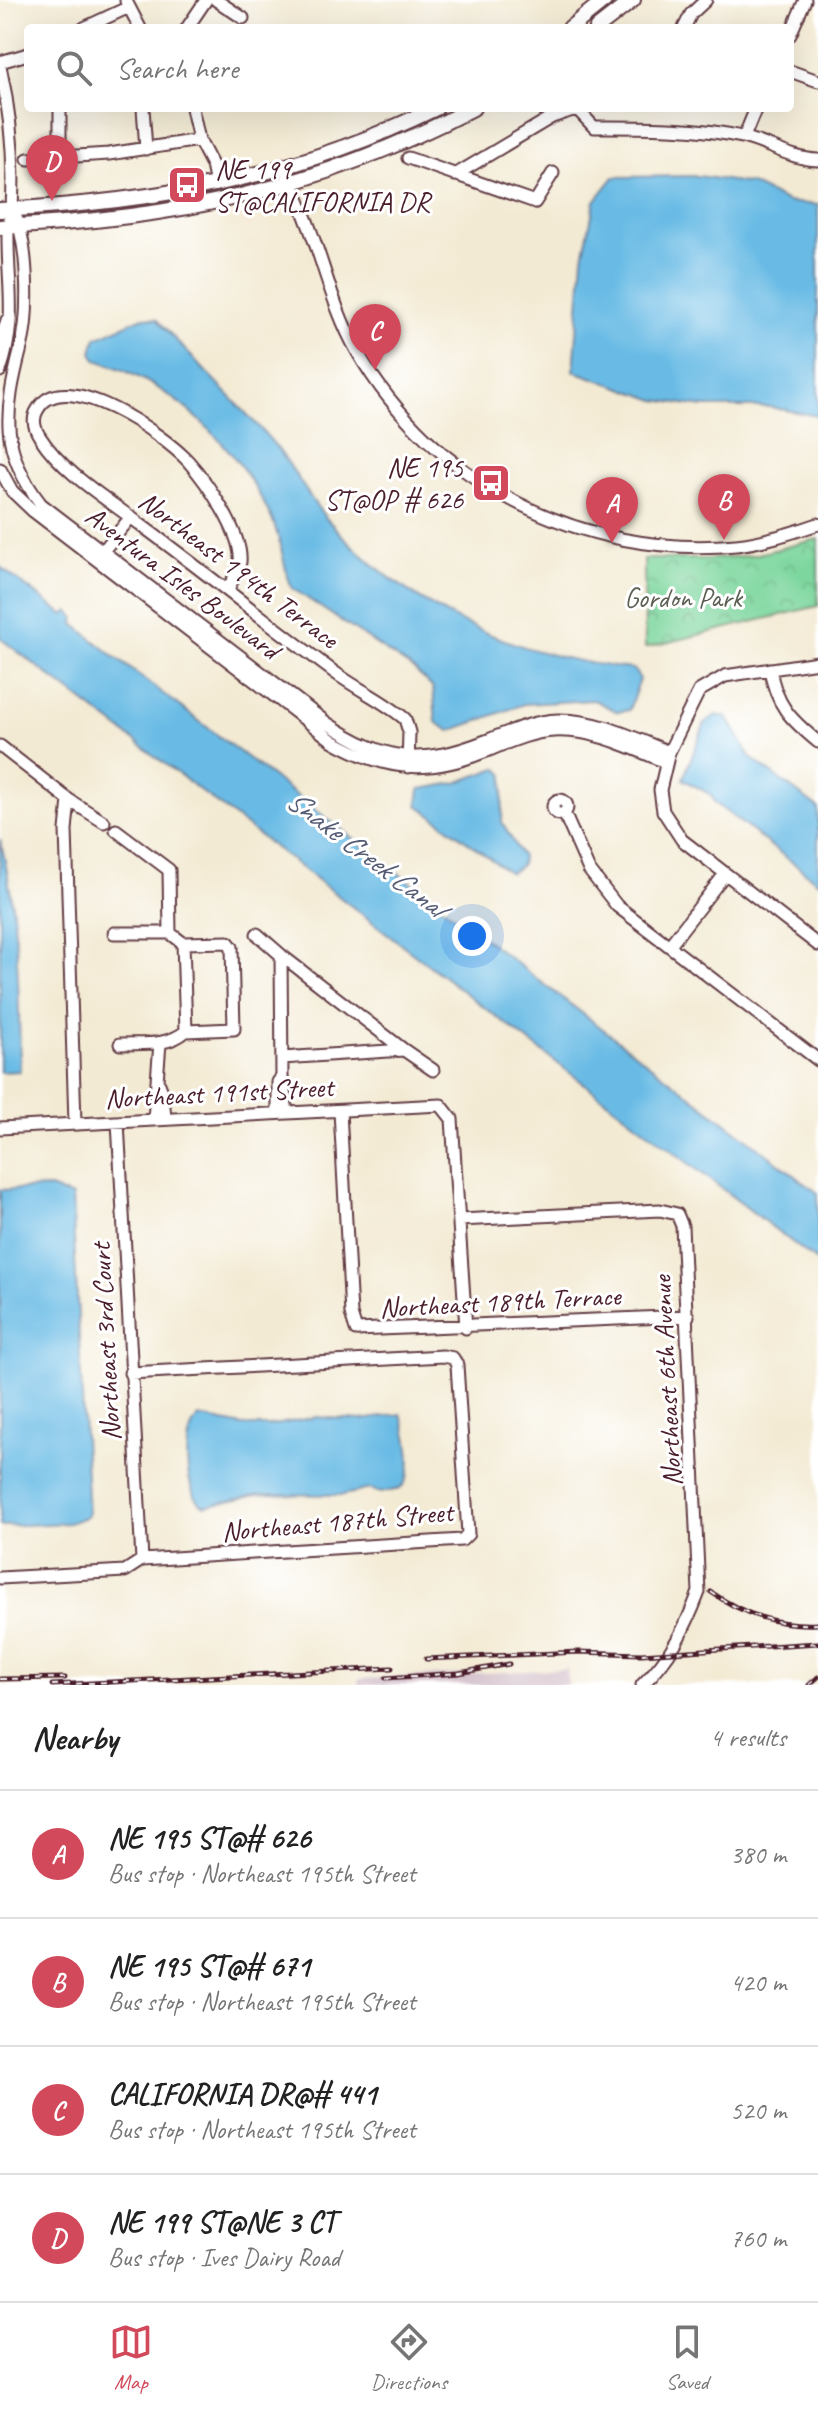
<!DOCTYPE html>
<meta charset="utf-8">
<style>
:root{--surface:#fff;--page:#f6f6f6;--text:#222;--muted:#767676;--line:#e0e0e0;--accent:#d1495b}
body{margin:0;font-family:Caveat,sans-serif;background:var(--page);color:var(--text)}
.you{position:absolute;left:472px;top:936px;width:28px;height:28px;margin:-20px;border:6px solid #fff;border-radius:50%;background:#1a73e8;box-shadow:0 0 0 12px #1a73e833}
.badge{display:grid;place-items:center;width:52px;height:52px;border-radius:50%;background:var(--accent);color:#fff;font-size:26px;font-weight:700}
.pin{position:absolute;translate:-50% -66px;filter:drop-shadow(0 2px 4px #0008)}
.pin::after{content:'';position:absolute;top:42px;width:28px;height:24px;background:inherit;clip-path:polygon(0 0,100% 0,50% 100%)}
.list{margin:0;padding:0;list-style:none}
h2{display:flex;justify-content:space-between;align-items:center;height:104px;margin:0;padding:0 32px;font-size:34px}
h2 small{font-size:26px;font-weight:400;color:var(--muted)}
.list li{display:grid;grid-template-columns:52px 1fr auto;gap:24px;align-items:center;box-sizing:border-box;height:128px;padding:0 32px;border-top:2px solid var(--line)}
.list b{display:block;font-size:30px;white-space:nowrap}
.list p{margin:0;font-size:26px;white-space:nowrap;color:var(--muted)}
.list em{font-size:26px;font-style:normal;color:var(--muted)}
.icon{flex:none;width:44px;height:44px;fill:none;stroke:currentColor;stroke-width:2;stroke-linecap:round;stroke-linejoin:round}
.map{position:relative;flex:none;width:818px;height:1685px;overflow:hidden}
.search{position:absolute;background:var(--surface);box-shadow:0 8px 32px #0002;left:24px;right:24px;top:24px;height:88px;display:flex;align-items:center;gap:20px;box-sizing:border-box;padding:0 28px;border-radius:8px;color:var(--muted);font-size:30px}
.sheet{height:616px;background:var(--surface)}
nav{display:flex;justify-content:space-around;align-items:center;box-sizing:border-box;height:112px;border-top:2px solid var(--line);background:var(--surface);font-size:22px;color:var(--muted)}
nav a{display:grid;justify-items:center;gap:4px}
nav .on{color:var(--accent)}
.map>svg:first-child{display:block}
.industrial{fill:#d1bdc8}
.park{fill:url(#park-crowns);stroke:#637a64;stroke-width:2}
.water{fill:#69bbe5;stroke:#5a6d88;stroke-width:2}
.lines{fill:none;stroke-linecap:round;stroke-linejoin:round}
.minor-casing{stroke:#633d44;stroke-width:15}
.major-casing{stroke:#633d44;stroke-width:18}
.minor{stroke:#fff;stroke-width:11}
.major{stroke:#fff;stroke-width:14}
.rail-casing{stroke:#4a1f2b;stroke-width:5}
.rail{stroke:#fff;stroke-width:2;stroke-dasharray:6;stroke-linecap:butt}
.labels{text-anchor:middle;stroke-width:6;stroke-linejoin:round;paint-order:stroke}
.poi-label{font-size:28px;fill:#4a1f2b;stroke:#fff;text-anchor:start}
.street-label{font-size:28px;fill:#4a1f2b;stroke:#fff}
.park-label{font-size:28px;fill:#5c5f53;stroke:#fff}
.water-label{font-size:30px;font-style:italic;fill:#565d75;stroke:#fff}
</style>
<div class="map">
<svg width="818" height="1685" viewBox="0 0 818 1685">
<defs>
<pattern id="park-crowns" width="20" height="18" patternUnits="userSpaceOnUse" patternTransform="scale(2)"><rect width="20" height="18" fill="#7cd69d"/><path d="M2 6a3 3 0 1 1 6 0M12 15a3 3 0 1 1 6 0" fill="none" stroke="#6db787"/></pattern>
</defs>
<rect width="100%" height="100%" fill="#fff"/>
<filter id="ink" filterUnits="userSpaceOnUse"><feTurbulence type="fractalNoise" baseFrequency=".0125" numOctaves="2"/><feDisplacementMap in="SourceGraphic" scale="16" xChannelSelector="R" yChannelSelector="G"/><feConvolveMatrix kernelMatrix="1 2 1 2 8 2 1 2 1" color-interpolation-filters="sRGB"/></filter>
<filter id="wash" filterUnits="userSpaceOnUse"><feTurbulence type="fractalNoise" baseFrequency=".006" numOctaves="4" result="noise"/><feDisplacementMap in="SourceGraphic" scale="32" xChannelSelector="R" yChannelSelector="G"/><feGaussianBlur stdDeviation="1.8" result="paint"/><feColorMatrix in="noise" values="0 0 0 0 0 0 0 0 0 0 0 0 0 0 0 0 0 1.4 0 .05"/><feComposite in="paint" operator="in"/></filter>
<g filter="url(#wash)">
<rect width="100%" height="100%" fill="#f3ead3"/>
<!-- industrial -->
<path class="industrial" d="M567 1669 568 1685H359L358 1679Z"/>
<!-- park -->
<path class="park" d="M818 539V606L645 648 644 559H712L754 555Z"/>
<!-- water -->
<path class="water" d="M699 176 751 184 787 202 818 205V416L769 407H704L656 400 574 371 583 257 595 201 614 177Z
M143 317 157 319C194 362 236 400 273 443 293 466 306 495 326 518 405 609 514 657 633 669L640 679 629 710 618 712 594 700 524 704 450 731 436 722 433 688 413 669 292 588C282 565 282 539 271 517 237 445 173 383 96 360L92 352 96 338Z
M0 567 64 615 69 611 75 617 74 624 111 654 818 1193V1262L0 638Z
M716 715 727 717 751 758 818 808V882L715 803 711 795 683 779 705 723Z
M497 768 504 775 502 822 522 857 521 865 510 873 418 805 420 789 456 783Z
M0 839C19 915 19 993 20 1071L0 1072Z
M50 1188 72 1197 88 1516 69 1523 0 1526V1190Z
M401 1414C408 1434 417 1474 400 1489L380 1493 370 1489 343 1495 261 1494 205 1506C184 1497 181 1431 199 1417L243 1426H269L316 1417 362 1420Z"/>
</g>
<g filter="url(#ink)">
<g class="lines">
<defs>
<path id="minor" d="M216 0 243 18
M126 1 140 28
M84 28 129 7
M187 28 206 0
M684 28 691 14 706 0
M790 35 805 0
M0 62 28 54
M0 66C10 111 15 160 12 207 11 215 8 223 8 231 7 284 18 319 0 371
M790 71 818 81
M60 108V155
M143 108 146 149
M192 108 199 140 212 165 216 185
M577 109 594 127C641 127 695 126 742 137 768 143 790 159 818 160
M744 137 756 108
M408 158 535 202 553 173
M28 159 109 154 199 140
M455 175 552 117 579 108
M287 177C296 190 301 206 307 221 324 264 334 311 357 351 433 484 584 559 736 545 764 542 791 533 818 524
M12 209C29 239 30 314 21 348 4 413 0 451 41 504L327 723C387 762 420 767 488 740 511 731 533 721 558 720 597 719 634 738 669 752
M0 343 7 320
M0 469 12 491 33 511 333 741C386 771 427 775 484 752 507 743 530 732 554 731 594 729 630 747 665 762
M98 557 131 517
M227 590C232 581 239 572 240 562 243 534 206 481 188 461 164 435 63 364 38 409 32 418 34 428 40 437 63 473 107 499 141 525 206 573 269 624 334 672 357 689 384 701 405 719L409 732 408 767
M818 662 725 676 699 691 669 752 660 790 663 811 682 840 818 945
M770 669C776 705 790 719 818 742
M0 746 69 800 104 822
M553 807a7 7 0 1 1 14 0a7 7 0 1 1-14 0Z
M69 800 66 830 75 1123
M564 813 589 870 617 906 818 1060
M116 830 169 870 170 933
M114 933H170L183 943 186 1031C167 1047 144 1043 120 1044
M257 934 281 955 282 1077 287 1113
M183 943 228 942 232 947 234 1029 186 1031
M669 946 725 874
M281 955 404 1050
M282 1058 404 1050 433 1070
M159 1084 163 1094 165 1119
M340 1111 351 1314 356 1330 688 1316
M278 1113V1082L282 1077
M154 1119 160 1043
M118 1122 142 1560
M0 1128 441 1105 452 1119 466 1328
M460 1220 660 1210 677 1214 682 1226 699 1592C685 1629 671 1657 642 1685
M0 1578 125 1571 142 1560 462 1540 468 1534 457 1365 453 1358 443 1356 130 1373"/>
<path id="major" d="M570 28 605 0
M597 28 633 0
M0 210C157 202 293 178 436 108
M0 227C177 219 315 190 473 108"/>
</defs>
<!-- minor casing -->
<use href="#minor" class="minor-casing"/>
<!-- major casing -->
<use href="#major" class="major-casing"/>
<!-- minor -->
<use href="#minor" class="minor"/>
<!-- major -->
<use href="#major" class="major"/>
<defs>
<path id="rail" d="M711 1592C744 1615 777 1626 818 1624
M426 1659 578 1652 641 1654 818 1643
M386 1678 459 1673 509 1664
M0 1679 65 1678
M52 1685 392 1668
M809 1685 818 1677"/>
</defs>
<!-- rail casing -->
<use href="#rail" class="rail-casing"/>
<!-- rail -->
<use href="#rail" class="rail"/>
</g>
</g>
<!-- icons -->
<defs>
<symbol id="bus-square" viewBox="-11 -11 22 22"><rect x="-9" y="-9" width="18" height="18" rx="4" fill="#d1495b" stroke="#fff"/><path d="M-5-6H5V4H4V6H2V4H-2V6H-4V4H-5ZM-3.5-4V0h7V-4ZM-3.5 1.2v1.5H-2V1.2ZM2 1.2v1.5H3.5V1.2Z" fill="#fff"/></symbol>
</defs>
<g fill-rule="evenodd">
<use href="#bus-square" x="165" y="163" width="44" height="44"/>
<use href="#bus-square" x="469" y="461" width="44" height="44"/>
</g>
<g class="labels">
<!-- poi labels -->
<g class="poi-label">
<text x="215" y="179">NE 199<tspan x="215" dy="32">ST@CALIFORNIA DR</tspan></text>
<text x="463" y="477" text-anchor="end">NE 195<tspan x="463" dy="32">ST@OP # 626</tspan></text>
</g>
<!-- street labels -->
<g class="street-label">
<text transform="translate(239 569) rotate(37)" y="10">Northeast 194th Terrace</text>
<text transform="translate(183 582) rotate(37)" y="10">Aventura Isles Boulevard</text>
<text transform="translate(219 1092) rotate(-3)" y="10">Northeast 191st Street</text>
<text transform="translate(500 1301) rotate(-3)" y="10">Northeast 189th Terrace</text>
<text transform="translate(105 1342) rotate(-93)" y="10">Northeast 3rd Court</text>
<text transform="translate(666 1381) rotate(-93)" y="10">Northeast 6th Avenue</text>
<text transform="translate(337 1521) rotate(-5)" y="10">Northeast 187th Street</text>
</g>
<!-- park labels -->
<g class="park-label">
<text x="683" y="607">Gordon Park</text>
</g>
<!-- water labels -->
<g class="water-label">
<text transform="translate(366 853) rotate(37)" y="10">Snake Creek Canal</text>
</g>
</g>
</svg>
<div class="you"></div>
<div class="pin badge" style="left:612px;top:543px">A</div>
<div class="pin badge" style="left:724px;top:540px">B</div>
<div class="pin badge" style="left:375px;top:370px">C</div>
<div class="pin badge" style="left:52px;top:201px">D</div>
<div class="search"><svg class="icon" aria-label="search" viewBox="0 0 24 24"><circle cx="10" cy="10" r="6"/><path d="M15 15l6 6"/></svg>Search here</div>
</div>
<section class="sheet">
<h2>Nearby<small>4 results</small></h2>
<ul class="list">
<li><span class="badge">A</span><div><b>NE 195 ST@# 626</b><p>Bus stop · Northeast 195th Street</p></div><em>380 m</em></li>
<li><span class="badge">B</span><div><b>NE 195 ST@# 671</b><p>Bus stop · Northeast 195th Street</p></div><em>420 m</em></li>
<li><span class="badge">C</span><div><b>CALIFORNIA DR@# 441</b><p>Bus stop · Northeast 195th Street</p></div><em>520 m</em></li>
<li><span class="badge">D</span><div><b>NE 199 ST@NE 3 CT</b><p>Bus stop · Ives Dairy Road</p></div><em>760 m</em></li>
</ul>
</section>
<nav>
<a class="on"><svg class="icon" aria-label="map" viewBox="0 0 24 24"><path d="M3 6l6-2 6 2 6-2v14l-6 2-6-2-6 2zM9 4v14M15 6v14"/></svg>Map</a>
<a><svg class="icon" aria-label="directions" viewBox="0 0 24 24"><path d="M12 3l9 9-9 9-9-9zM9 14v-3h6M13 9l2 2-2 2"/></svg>Directions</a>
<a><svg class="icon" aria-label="saved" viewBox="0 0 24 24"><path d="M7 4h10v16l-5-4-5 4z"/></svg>Saved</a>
</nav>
